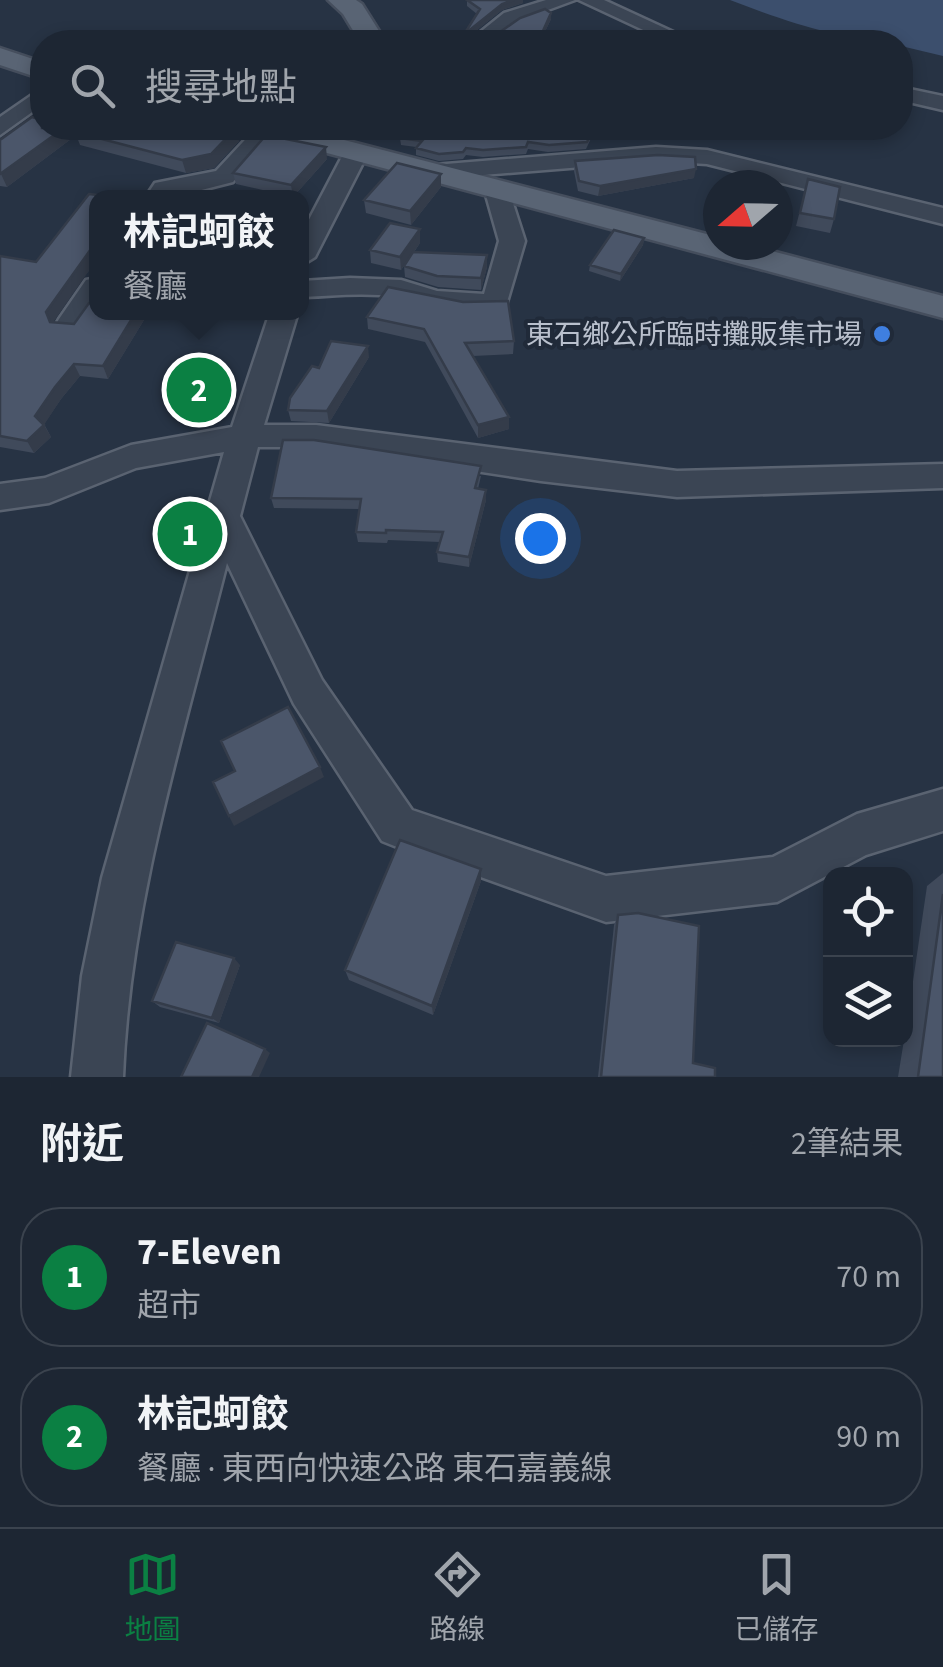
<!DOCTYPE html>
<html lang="zh-TW">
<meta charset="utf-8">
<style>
:root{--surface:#1d2633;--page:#252e3b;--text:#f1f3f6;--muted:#a0a5ac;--line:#3b434e;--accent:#0b8043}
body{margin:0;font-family:"Source Sans 3","Noto Sans TC",sans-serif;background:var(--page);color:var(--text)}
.controls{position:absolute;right:30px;bottom:30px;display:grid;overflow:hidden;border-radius:20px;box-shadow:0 5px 15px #0003}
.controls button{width:90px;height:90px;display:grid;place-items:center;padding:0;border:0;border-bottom:2px solid var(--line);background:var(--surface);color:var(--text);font:50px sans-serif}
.compass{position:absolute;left:703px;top:170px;width:90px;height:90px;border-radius:50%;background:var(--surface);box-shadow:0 5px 15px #0003;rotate:250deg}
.you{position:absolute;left:540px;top:538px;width:35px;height:35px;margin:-25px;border:8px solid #fff;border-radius:50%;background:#1a73e8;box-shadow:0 0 0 15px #1a73e833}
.badge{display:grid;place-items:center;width:65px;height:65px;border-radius:50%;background:var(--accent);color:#fff;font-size:32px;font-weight:700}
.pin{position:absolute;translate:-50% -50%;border:5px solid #fff;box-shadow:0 2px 10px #0006}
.popup{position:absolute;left:89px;top:190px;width:220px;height:130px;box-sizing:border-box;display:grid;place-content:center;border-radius:20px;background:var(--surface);filter:drop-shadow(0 2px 8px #0005);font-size:32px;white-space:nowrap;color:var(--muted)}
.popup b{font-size:38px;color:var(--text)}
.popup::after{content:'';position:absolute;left:50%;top:100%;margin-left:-20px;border:20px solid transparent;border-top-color:var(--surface)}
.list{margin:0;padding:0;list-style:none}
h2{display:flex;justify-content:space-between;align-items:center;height:130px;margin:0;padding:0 40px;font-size:42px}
h2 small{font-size:32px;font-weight:400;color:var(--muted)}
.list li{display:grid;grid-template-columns:65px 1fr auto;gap:30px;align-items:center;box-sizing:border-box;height:140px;margin:0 20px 20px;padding:0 20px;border:2px solid var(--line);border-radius:40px}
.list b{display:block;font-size:38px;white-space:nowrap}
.list p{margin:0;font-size:32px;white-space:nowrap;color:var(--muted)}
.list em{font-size:32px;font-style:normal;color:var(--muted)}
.icon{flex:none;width:55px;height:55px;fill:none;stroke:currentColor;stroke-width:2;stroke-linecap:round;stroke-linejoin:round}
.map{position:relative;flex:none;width:943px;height:1077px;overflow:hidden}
.search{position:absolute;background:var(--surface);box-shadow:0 5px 15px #0003;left:30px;right:30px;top:30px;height:110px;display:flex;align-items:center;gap:25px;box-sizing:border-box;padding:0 35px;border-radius:40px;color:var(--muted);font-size:38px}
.sheet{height:450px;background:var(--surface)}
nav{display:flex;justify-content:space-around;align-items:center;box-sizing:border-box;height:140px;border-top:2px solid var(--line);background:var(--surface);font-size:28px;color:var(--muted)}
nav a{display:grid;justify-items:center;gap:5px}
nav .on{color:var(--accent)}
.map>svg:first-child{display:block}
.water{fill:#3c4f6d}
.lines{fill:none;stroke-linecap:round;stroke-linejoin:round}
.minor-casing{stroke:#5a6371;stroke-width:5}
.major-casing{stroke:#454e5d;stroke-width:5}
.minor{fill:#3b4554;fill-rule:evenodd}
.major{fill:#596474;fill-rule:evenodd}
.wall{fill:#404a5b}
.shaded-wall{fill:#343c4a}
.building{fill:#4b566a;stroke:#343c4a;stroke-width:2.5}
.shop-dot{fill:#3f7fe0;stroke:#202a39;stroke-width:4}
.labels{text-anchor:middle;stroke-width:8;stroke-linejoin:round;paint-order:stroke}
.poi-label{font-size:28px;fill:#b9c0cd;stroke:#202a39;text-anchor:end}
</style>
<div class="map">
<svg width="943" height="1077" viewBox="0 0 943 1077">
<rect width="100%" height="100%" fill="#273344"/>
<!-- water -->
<path class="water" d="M730 0H943V56L901 46 900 42C845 42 782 20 730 0Z"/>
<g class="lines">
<defs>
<path id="minor" d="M546 0H575L518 21 490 42H468L504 13Z
M579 0H604L695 42H669Z
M900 87 943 96V110L900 100Z
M42 88V105L0 135V117Z
M256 128H279L233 182 170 198H145L155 183 216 171Z
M357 144 369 151 315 257 302 265V233L345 151Z
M656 147 707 150 943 208V224L707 164 656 161 434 179 422 172 434 165Z
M496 181 508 188 525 241 505 309C468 319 432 303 396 297 365 292 333 296 302 297V281L350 278 401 280 437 291 484 294 499 241 484 188Z
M96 278V306L79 333H59L55 326 59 319 86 280Z
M270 312H298L264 425H316L677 471 943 464V488L677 497 541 481 316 447H258L240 516 322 680 412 810 606 876 773 857 857 814 943 789V831L866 855 777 902 606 922 397 847 382 841 294 704 227 563C184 733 130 901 123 1077H71L82 976 102 878 224 452 136 468 49 503 0 510V484L45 478 131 445 232 427Z"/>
<path id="major" d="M328 0H356L362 4 386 42H360L343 14Z
M0 48 42 62V79L0 65Z
M252 128H298L718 237V245H749L943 296V318L256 134Z"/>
</defs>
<!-- minor casing -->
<use href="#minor" class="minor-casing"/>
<!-- major casing -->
<use href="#major" class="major-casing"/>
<!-- minor -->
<use href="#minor" class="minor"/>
<!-- major -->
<use href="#major" class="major"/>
</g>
<!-- wall -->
<path class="wall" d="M467 0 523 3 502 10 467 38 490 39 551 13V19L540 42H463V36L477 14 467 6Z
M596 128 586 149 548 152 528 149 526 154 483 157 466 155 463 159 439 161 416 155V147L401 145 400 138Z
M75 132 239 141 214 168 186 173 80 145Z
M71 139 7 187 0 186V140Z
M327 159 293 197 236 184 233 173Z
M575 161 694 178 598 196 578 191 574 171Z
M441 174V187L411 225 366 213 364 200Z
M808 179 834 219 830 233 796 226Z
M96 198V262L83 278 53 322 74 324 96 312H141L144 320 108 379 80 376 61 399 44 424 51 437 34 453 0 447V256L36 262Z
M644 238 643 245 620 281 589 271 590 265Z
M420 243 414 252 487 255V267L481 290 438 287 405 277 404 266 401 270 371 263 370 250Z
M367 317 514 341 513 354 473 356 509 429 478 438 425 342 368 329Z
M369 357 329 423 291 421 288 410 319 368Z
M481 476 478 489 486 500 469 567 438 562 437 552 440 542 388 540 387 543 358 542 356 532 360 509 274 508 271 498Z
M943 873V1077H898L904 1040H906V1029L927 886Z
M481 881 433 1015 349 980 345 970Z
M618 915 693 1063 715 1077H598L614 925Z
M240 965 219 1023 160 1007 152 1001Z"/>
<!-- shaded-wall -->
<path class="shaded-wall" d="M514 0H523V3L502 10 466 39V33L502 4Z
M551 13V19L540 42H538Z
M64 128H67L71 139 7 187 1 174Z
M236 128 239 141 214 168 186 173 182 160Z
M326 147 327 159 293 197 291 185Z
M696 169 694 178 598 196 600 186Z
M441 174V187L411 225 410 211Z
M420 229V243L401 270 400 257Z
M644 238 643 245 620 281 621 274Z
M91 249 95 262 52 324 56 335 46 312Z
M487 255V267L481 290V278Z
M136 312H141L144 320 108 379 103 366Z
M368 346 369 357 329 423 327 411Z
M74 364 80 376 61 399 44 425 51 437 34 453 27 441 35 416 55 387Z
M509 417V429L478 438V425Z
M486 490V500L469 567V557Z
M320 767 324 777 234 826 229 816Z
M481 869V881L433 1015 432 1006Z
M234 958 240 965 219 1023 212 1018Z
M265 1049 270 1053 259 1077H252Z"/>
<!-- building -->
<path class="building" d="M467 0H514L502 4 466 33 465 38 463 36 480 9Z
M545 9 551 13 538 42H469L465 38 490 39 520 18Z
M32 117 42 120V128H64L0 174V140Z
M81 128H236L211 154 182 160 75 132Z
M408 128H594L587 142 549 145 528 142 526 147 483 150 466 148 463 152 439 154 416 148 422 141 400 138Z
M266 135 326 147 291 185 233 173Z
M658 155 695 157 696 169 600 186 579 181 575 161Z
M397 163 441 174 410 211 364 200Z
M808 179 840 187 834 219 800 213Z
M89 194 124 198H96V250L91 249 46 312 50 322 74 324 89 303 96 304V312H136L103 366 74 364 55 387 35 416 44 425 27 441 0 436V256L36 262Z
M390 223 420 229 400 257 370 250Z
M614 230 644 238 621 274 590 265Z
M413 252 487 255 481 278 437 276 404 266Z
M388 287 463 302 508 301 514 341 465 343 509 417 478 425 424 329 367 317Z
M331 341 368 346 327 411 288 410 290 398 312 366 319 368Z
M283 440H314L481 466 475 488 486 490 469 557 437 552 443 532 386 530V533L356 532 361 499 271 498Z
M288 707 320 767 229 816 213 782 235 771 221 741Z
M400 840 481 869 432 1006 345 970Z
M943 894V1077H918Z
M638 913 699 926 693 1063 715 1068V1077H601L618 915Z
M176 942 234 958 212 1018 152 1001Z
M207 1023 265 1049 252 1077H181Z"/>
<!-- markers -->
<circle class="shop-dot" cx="882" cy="334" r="10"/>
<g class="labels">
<!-- poi labels -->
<g class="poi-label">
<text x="862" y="344">東石鄉公所臨時攤販集市場</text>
</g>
</g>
</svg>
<div class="controls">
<button><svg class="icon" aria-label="locate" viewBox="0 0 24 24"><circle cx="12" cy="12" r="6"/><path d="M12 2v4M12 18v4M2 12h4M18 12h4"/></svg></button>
<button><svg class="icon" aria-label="layers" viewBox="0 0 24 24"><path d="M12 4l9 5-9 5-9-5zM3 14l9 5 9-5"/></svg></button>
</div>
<svg class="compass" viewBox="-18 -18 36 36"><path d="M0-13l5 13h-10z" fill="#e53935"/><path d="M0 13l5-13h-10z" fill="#a0a5ac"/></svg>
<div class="you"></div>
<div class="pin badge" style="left:190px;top:534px">1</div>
<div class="pin badge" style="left:199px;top:390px">2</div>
<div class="popup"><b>林記蚵餃</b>餐廳</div>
<div class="search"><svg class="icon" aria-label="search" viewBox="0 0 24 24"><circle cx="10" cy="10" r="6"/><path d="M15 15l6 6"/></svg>搜尋地點</div>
</div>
<section class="sheet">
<h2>附近<small>2筆結果</small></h2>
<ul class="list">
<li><span class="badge">1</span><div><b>7-Eleven</b><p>超市</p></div><em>70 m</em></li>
<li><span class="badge">2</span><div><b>林記蚵餃</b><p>餐廳 · 東西向快速公路 東石嘉義線</p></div><em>90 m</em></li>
</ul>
</section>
<nav>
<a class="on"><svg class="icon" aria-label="map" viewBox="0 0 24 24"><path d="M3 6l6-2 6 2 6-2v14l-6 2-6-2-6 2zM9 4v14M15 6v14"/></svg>地圖</a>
<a><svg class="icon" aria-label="directions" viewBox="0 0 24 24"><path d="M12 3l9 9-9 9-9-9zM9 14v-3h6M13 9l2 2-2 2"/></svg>路線</a>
<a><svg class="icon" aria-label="saved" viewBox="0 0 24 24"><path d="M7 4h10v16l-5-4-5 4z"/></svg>已儲存</a>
</nav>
